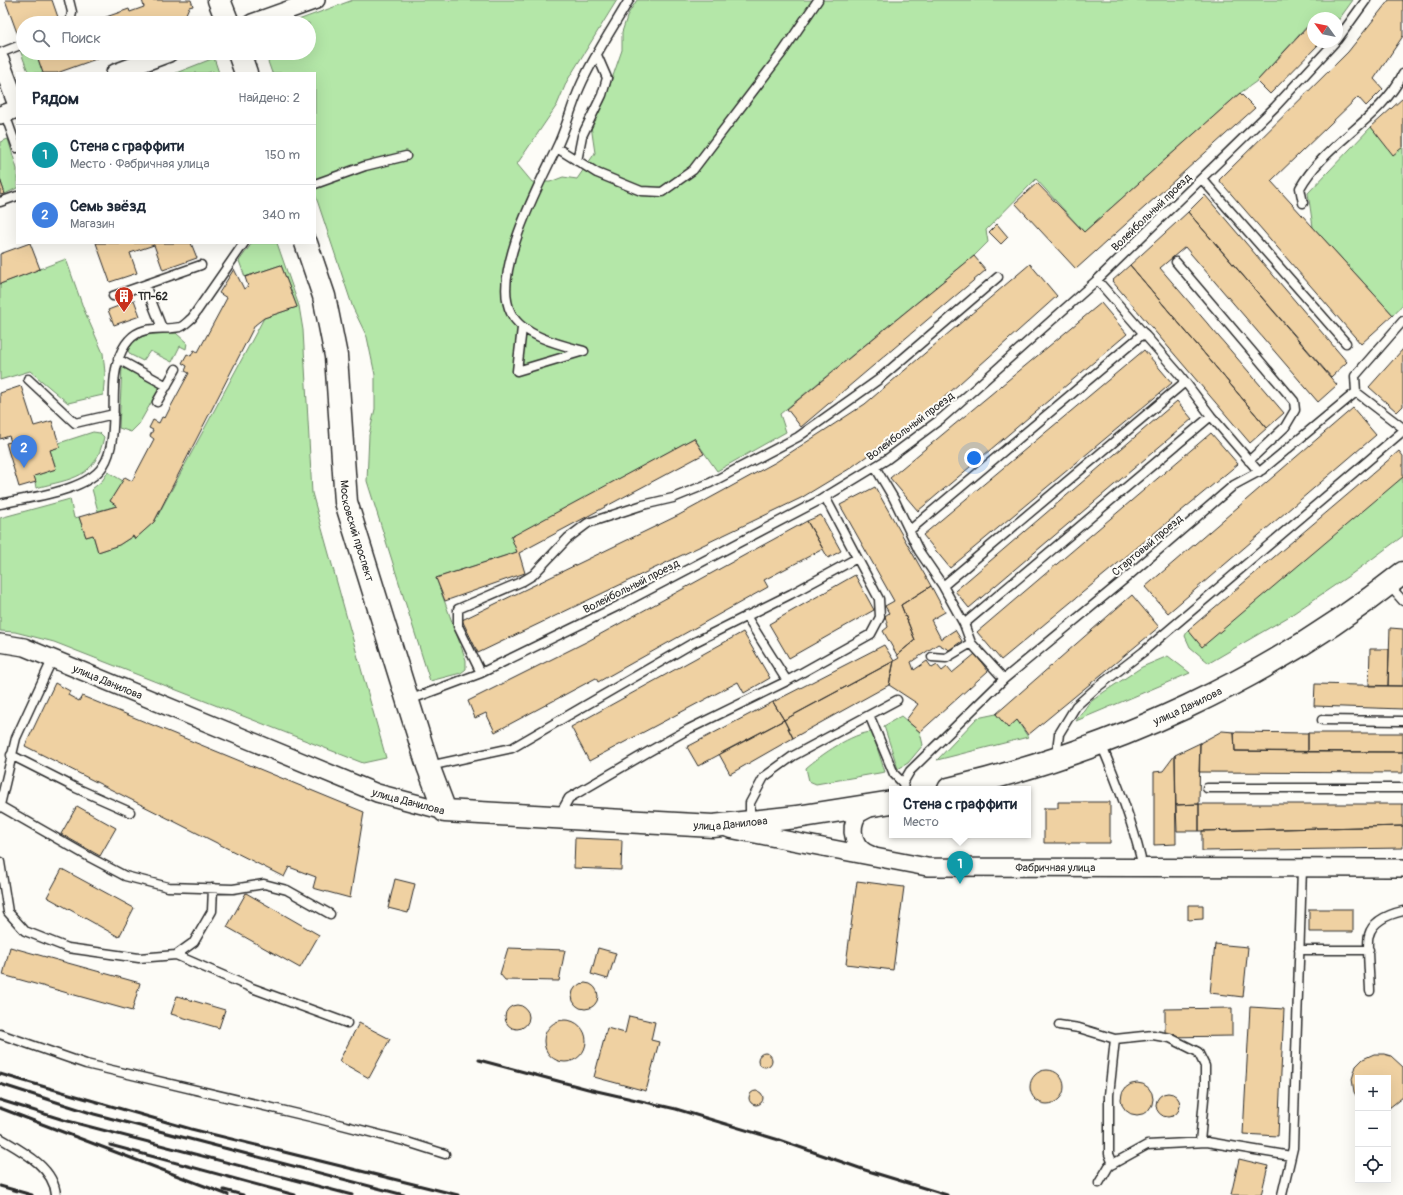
<!DOCTYPE html>
<html lang="ru">
<meta charset="utf-8">
<style>
:root{--surface:#fff;--page:#f6f6f7;--text:#1f2937;--muted:#747a83;--line:#e0e1e3;--accent:#c8321e}
body{margin:0;font-family:Pangolin,sans-serif;background:var(--page);color:var(--text)}
.controls{position:absolute;right:12px;bottom:12px;display:grid;overflow:hidden;border-radius:0px;box-shadow:0 4px 16px #0002}
.controls button{width:36px;height:36px;display:grid;place-items:center;padding:0;border:0;border-bottom:1px solid var(--line);background:var(--surface);color:var(--text);font:20px sans-serif}
.compass{position:absolute;left:1307px;top:12px;width:36px;height:36px;border-radius:50%;background:var(--surface);box-shadow:0 4px 16px #0002;rotate:303deg}
.you{position:absolute;left:974px;top:458px;width:14px;height:14px;margin:-10px;border:3px solid #fff;border-radius:50%;background:#1a73e8;box-shadow:0 0 0 6px #1a73e833}
.badge{display:grid;place-items:center;width:26px;height:26px;border-radius:50%;background:var(--accent);color:#fff;font-size:13px;font-weight:700}
.pin{position:absolute;translate:-50% -33px;filter:drop-shadow(0 1px 2px #0008)}
.pin::after{content:'';position:absolute;top:21px;width:14px;height:12px;background:inherit;clip-path:polygon(0 0,100% 0,50% 100%)}
.popup{position:absolute;left:889px;top:786px;width:142px;height:52px;box-sizing:border-box;display:grid;place-content:center;border-radius:0px;background:var(--surface);filter:drop-shadow(0 1px 3px #0005);font-size:13px;white-space:nowrap;color:var(--muted)}
.popup b{font-size:15px;color:var(--text)}
.popup::after{content:'';position:absolute;left:50%;top:100%;margin-left:-8px;border:8px solid transparent;border-top-color:var(--surface)}
.list{margin:0;padding:0;list-style:none}
h2{display:flex;justify-content:space-between;align-items:center;height:52px;margin:0;padding:0 16px;font-size:17px}
h2 small{font-size:13px;font-weight:400;color:var(--muted)}
.list li{display:grid;grid-template-columns:26px 1fr auto;gap:12px;align-items:center;box-sizing:border-box;height:60px;padding:0 16px;border-top:1px solid var(--line)}
.list b{display:block;font-size:15px;white-space:nowrap}
.list p{margin:0;font-size:13px;white-space:nowrap;color:var(--muted)}
.list em{font-size:13px;font-style:normal;color:var(--muted)}
.icon{flex:none;width:22px;height:22px;fill:none;stroke:currentColor;stroke-width:2;stroke-linecap:round;stroke-linejoin:round}
.map{position:relative;flex:none;width:1403px;height:1195px;overflow:hidden}
.search{position:absolute;background:var(--surface);box-shadow:0 4px 16px #0002;left:16px;top:16px;width:300px;height:44px;display:flex;align-items:center;gap:10px;box-sizing:border-box;padding:0 14px;border-radius:22px;color:var(--muted);font-size:15px}
.panel{position:absolute;background:var(--surface);box-shadow:0 4px 16px #0002;left:16px;top:72px;width:300px;height:172px;border-radius:0px}
.map>svg:first-child{display:block}
.green{fill:#b4e7a8;stroke:#70896a}
.building{fill:#efd1a2;stroke:#2b2b2b}
.lines{fill:none;stroke-linecap:round;stroke-linejoin:round}
.lane-casing{stroke:#2b2b2b;stroke-width:11}
.street-casing{stroke:#2b2b2b;stroke-width:20}
.secondary-casing{stroke:#2b2b2b;stroke-width:25}
.lane{stroke:#fdfcf7;stroke-width:8}
.street{stroke:#fdfcf7;stroke-width:17}
.secondary{stroke:#fdfcf7;stroke-width:22}
.rail{stroke:#2b2b2b;stroke-width:3}
.labels{text-anchor:middle;stroke-width:4;stroke-linejoin:round;paint-order:stroke}
.street-label{font-size:11px;fill:#2b2b2b;stroke:#fdfcf7}
.poi-label{font-size:11px;font-weight:bold;fill:#2b2b2b;stroke:#fdfcf7;text-anchor:start}
</style>
<div class="map">
<svg width="1403" height="1195" viewBox="0 0 1403 1195">
<rect width="100%" height="100%" fill="#fdfcf7"/>
<filter id="ink" filterUnits="userSpaceOnUse"><feTurbulence type="fractalNoise" baseFrequency=".025" numOctaves="2"/><feDisplacementMap in="SourceGraphic" scale="8" xChannelSelector="R" yChannelSelector="G"/><feConvolveMatrix kernelMatrix="1 2 1 2 8 2 1 2 1" color-interpolation-filters="sRGB"/></filter>
<g filter="url(#ink)">
<!-- green -->
<path class="green" d="M353 0H617L567 81 557 105 517 164 532 182H550L563 177 577 179 595 153 591 126 604 102 622 50V32L628 14 637 0H1353L1337 22V18H1313V23L1311 22 1257 81 1240 93 1084 232 1036 179 986 230 988 242 974 256 780 414 786 432 717 471 694 438 512 538 517 552 436 578 466 660V669L461 673 430 681 367 481 369 435 375 409V375L367 337 353 308 315 194V73H272L265 53H309V23H290Z
M23 49V53H36L43 73H30L27 69 20 50Z
M214 58 219 73H214L213 71 207 73H176Z
M1403 121V304L1393 315 1313 227 1308 193 1371 127Z
M8 139 17 169V188L5 194 0 179V142Z
M252 243H277L299 306 303 330 312 493 386 758 363 763 54 642 15 632 0 631V518L70 499 74 518 79 517 86 537 93 535 98 552 119 545 133 536 136 538 154 522 158 515 264 318 297 307 281 265 245 277 239 261Z
M66 259 84 310 103 353 105 373 103 395 68 403 30 371 0 380V284Z
M176 333 187 343 186 349 180 346 172 362 150 351 143 361 131 355 128 351C135 331 159 334 176 333Z
M122 367 160 387 139 424 131 432 119 428Z
M93 432 100 433 104 437C95 479 73 478 36 488L34 476 56 469 50 450 60 447 59 443Z
M108 472 123 481 110 501 117 506 98 511 92 489 102 481Z
M1403 477V536L1353 573 1288 617 1209 663 1190 647 1185 636 1188 630Z
M1168 656 1190 673 1076 721 1089 703 1104 692 1142 667Z
M996 714 1008 728 1017 720 1028 737 937 760 977 718Z
M901 716 920 732 923 745 908 763 898 769 884 726Z
M872 732 885 772 816 784 809 781 806 768C821 755 852 733 872 732Z"/>
<!-- building -->
<path class="building" d="M5 0H52L60 23H23V40L20 41Z
M142 0H191L193 6 189 7 182 23H112L109 16 129 9 130 12 144 7Z
M1389 0H1403V36L1374 79 1383 89 1366 106 1358 97 1271 181 1393 315 1361 344 1219 180 1348 52Z
M109 16 112 23H89Z
M1312 22 1313 42H1321L1270 94 1257 81Z
M36 53H113L57 73H43Z
M1240 93 1255 108 1076 269 1015 203 1037 183 1084 232Z
M1403 98V147L1393 155 1371 127Z
M0 179 5 194 0 195Z
M1205 195 1347 362 1331 377 1188 212Z
M1188 212 1337 385 1318 402 1185 247 1160 268 1284 413 1267 428 1130 265Z
M997 224 1008 237 1001 244 989 232Z
M30 243 40 269 0 284V254Z
M96 243H191L197 258 163 270 154 245 130 253 137 273 110 282Z
M974 256 986 270 801 427 787 409Z
M1030 264 1057 296 930 410 849 469 801 498 478 653 462 620 679 515 776 462 865 404Z
M281 265 297 307 264 318 255 325 154 522 135 539 133 536 119 545 98 552 93 535 86 537 79 517 117 506 110 501 125 477 132 481 154 439 150 436 153 430 149 428 153 420 159 423 162 417 165 418 170 408 189 373 185 371 187 366 182 363 187 354 191 356 194 350 198 352 227 298 219 293 234 269 244 289 248 286 245 277Z
M1130 265 1267 428 1250 443 1112 281Z
M134 300 140 316 114 325 108 310Z
M1101 303 1127 334 918 511 890 478Z
M1403 349V406L1397 412 1369 387Z
M1144 350 1172 383 950 568 923 535Z
M21 386 34 426 52 421 60 447 50 450 56 469 34 476 36 482 19 487 6 443 11 442 9 436 0 439V393Z
M1177 401 1192 419 969 608 955 591Z
M1353 408 1376 435 1168 613 1145 587Z
M1211 433 1238 464 1001 660 977 632Z
M694 438 704 454 519 553 525 573 445 601 436 578 517 552 511 537Z
M1399 451 1403 456V477L1202 647 1188 630Z
M875 487 931 586 901 605 915 640 897 655 883 631 888 627 885 616 889 613 885 606 894 601 840 505Z
M821 515 841 551 828 558 807 521Z
M807 521 823 549 764 580 768 587 598 682 596 678 495 732 486 713 475 718 468 701 588 641Z
M855 575 874 610 789 658 769 624Z
M931 586 945 612 931 620 941 639 955 630 962 641 949 650 938 644 911 662 914 670 927 661 932 668 937 665 942 671 947 667 952 673 975 654 988 671 920 732 906 720 918 704 889 685 894 661 899 658 897 655 915 640 901 605Z
M1132 595 1159 627 1028 735 1017 720 1008 728 996 714Z
M1390 628 1403 629V686H1388Z
M743 632 770 678 744 693 738 682 589 761 571 727Z
M884 645 894 661 784 720 773 702Z
M1370 649H1389L1388 686H1369Z
M894 661 889 685 793 738 784 720Z
M55 683 70 691 68 695 79 701 82 696 364 812 350 898 313 888 316 877 289 867 284 877 25 746Z
M1315 684 1403 686V709L1314 706Z
M773 702 784 720 698 766 687 747Z
M784 720 793 738 730 774 719 754Z
M1222 731 1234 732 1235 751 1403 752V773L1199 772 1200 743Z
M1234 732 1308 733V752L1235 751Z
M1308 733H1403V752H1308Z
M1200 743 1199 804 1176 805 1175 755Z
M1175 755 1176 844 1154 845V772L1163 771Z
M1058 802H1110V843H1044V808H1058Z
M1199 804H1403V826L1199 831Z
M1199 804V831H1177L1176 805Z
M77 806 116 828 100 856 61 834Z
M1403 826V848L1202 851V831Z
M575 838 622 840 621 870 574 868Z
M62 869 134 908 119 937 47 897Z
M395 879 415 884 408 913 388 908Z
M857 881 904 887 893 970 846 964Z
M246 893 319 935 300 968 227 927Z
M1188 905H1203V919L1188 920Z
M1309 909H1353V932H1309Z
M1215 944 1248 947 1243 997 1210 993Z
M10 947 140 983 132 1011 3 975Z
M508 948 565 950 559 981 505 980 500 974Z
M598 948 616 953 608 979 591 974Z
M572 996a13 13 0 1 1 26 0a13 13 0 1 1-26 0Z
M177 996 225 1010 219 1028 171 1014Z
M505 1017a12 12 0 1 1 24 0a12 12 0 1 1-24 0Z
M1250 1007 1284 1009 1278 1136 1243 1134Z
M1232 1008V1036L1165 1037V1009Z
M629 1016 655 1022 651 1040 659 1042 646 1091 594 1077 607 1028 625 1033Z
M544 1041a21 21 0 1 1 42 0a21 21 0 1 1-42 0Z
M359 1023 390 1039 369 1078 339 1061Z
M758 1060a7 7 0 1 1 14 0a7 7 0 1 1-14 0Z
M1374 1054H1384L1391 1056 1403 1067V1097L1389 1108 1388 1078H1358V1099L1354 1092 1352 1079 1356 1066 1363 1059Z
M1030 1087a17 17 0 1 1 34 0a17 17 0 1 1-34 0Z
M1121 1099a16 16 0 1 1 32 0a16 16 0 1 1-32 0Z
M749 1098a7 7 0 1 1 14 0a7 7 0 1 1-14 0Z
M1156 1105a12 12 0 1 1 24 0a12 12 0 1 1-24 0Z
M1239 1159 1268 1166 1261 1195H1231Z"/>
<g class="lines">
<defs>
<path id="lane" d="M69 0 72 12 70 23
M1337 40 1366 0
M0 53 23 44
M5 114 17 148
M557 148 597 173 641 191 662 192 693 170 782 53 818 0
M577 161 582 136 602 95 607 78 597 55
M1202 179 1346 343
M315 184 365 166 406 156
M0 202 17 196
M1303 203 1300 188C1325 143 1380 120 1403 74
M1176 262 1294 401 1295 410 1285 427 1249 461
M1097 280 1180 375 1211 416 1259 472
M145 285 162 328
M113 296 201 265
M522 328 517 371 584 351C561 345 522 336 511 313 491 274 538 187 556 149 566 129 571 107 580 87 593 57 613 28 629 0
M118 359 167 386
M28 379 75 423 114 414
M1356 392 1403 428
M157 402 176 369
M875 467 894 499 919 551 943 586 964 624 971 643 1004 679
M0 504C29 497 86 492 103 466 116 447 113 411 114 389 114 373 118 352 129 340 143 324 162 331 180 327 184 326 188 321 192 318L244 243
M910 530 1144 333
M1389 585 1403 601
M943 586 1185 382
M746 616 787 681
M964 624 1211 416
M932 657 946 658 971 643
M481 673 458 626V609L523 581 533 575 568 538 588 523 643 505 673 498 710 483 798 437 878 380 998 277
M409 700 481 673 618 606 822 499 886 460 942 418 1097 280 1275 107 1335 42
M870 717 894 774 903 783
M1322 720 1403 721
M1101 744C1118 784 1134 825 1143 868
M11 755 76 788 130 812
M1056 757 1059 734 1076 706 1095 689 1143 652 1403 431
M429 766 512 748 693 643 791 594 857 558
M1207 788H1403
M904 789 903 783 910 771 1004 679 1126 578 1234 485 1262 470 1356 392 1355 376 1403 321
M0 805 16 738 52 660
M0 806 91 858 125 876 168 887 233 889 264 884 287 890 330 914
M559 816 569 798 648 752 689 729 787 681 871 634 880 617 879 599 825 497
M750 821V803L764 777 793 756 897 700
M0 862 8 912 25 931 68 948 139 958 176 955 252 988 347 1023
M1299 950H1369
M176 955 194 942 212 911 213 888
M1370 991C1370 981 1366 941 1369 935 1373 920 1390 914 1403 911
M1059 1025 1079 1028 1115 1039 1153 1035 1170 1038 1198 1052 1205 1066V1088L1200 1142
M0 1034 86 1064 315 1118 404 1141 445 1154
M0 1138C22 1151 54 1167 56 1195
M1113 1164 1109 1154V1095L1115 1039
M1099 1183 1109 1166 1147 1145 1207 1142 1291 1156
M1282 1195 1293 1148 1302 868"/>
<g id="street">
<path d="M252 23 316 0"/>
<path d="M0 60 17 105"/>
<path d="M115 73 169 53"/>
<path d="M0 115 17 109"/>
<path id="s1" d="M0 643 24 647 377 793 445 811"/>
<path id="s2" d="M729 829 927 867 1403 868"/>
<path d="M871 855C854 849 848 830 858 814L873 806"/>
</g>
<g id="secondary">
<path d="M219 0 228 23"/>
<path d="M239 53 246 73"/>
<path id="s3" d="M306 243 324 296 336 356 346 502 428 766 445 811 713 826 797 817 892 802"/>
<path id="s4" d="M949 789C1114 750 1270 679 1403 573"/>
</g>
</defs>
<!-- lane casing -->
<use href="#lane" class="lane-casing"/>
<!-- street casing -->
<use href="#street" class="street-casing"/>
<!-- secondary casing -->
<use href="#secondary" class="secondary-casing"/>
<!-- lane -->
<use href="#lane" class="lane"/>
<!-- street -->
<use href="#street" class="street"/>
<!-- secondary -->
<use href="#secondary" class="secondary"/>
<!-- rail -->
<path class="rail" d="M479 1060 588 1089 676 1109 779 1140 865 1170 947 1195
M0 1074 191 1129 458 1195
M0 1084 94 1114 404 1195
M0 1100 64 1120 352 1195
M0 1108 228 1195
M110 1145 295 1195
M0 1186 32 1195
M224 1190 243 1195"/>
</g>
</g>
<!-- icons -->
<defs>
<symbol id="building-pin" viewBox="-11 -11 22 30"><path d="M0 17L-7.5 6A9.5 9.5 0 1 1 7.5 6Z" fill="#c8321e" stroke="#fdfcf7"/><path d="M-4-6H4V6H1V3H-1V6H-4ZM-2.5-4.3h1.7v1.8h-1.7ZM.8-4.3h1.7v1.8H.8ZM-2.5-1h1.7V.8h-1.7ZM.8-1h1.7V.8H.8Z" fill="#fff"/></symbol>
</defs>
<g fill-rule="evenodd">
<use href="#building-pin" x="113" y="285" width="22" height="30"/>
</g>
<g class="labels">
<!-- street labels -->
<g class="street-label">
<text transform="translate(1151 212) rotate(-44)" y="4">Волейбольный проезд</text>
<text transform="translate(910 426) rotate(-37)" y="4">Волейбольный проезд</text>
<text dy="4" stroke="none"><textPath href="#s3" startOffset="294">Московский проспект</textPath></text>
<text transform="translate(1147 545) rotate(-40)" y="4">Стартовый проезд</text>
<text transform="translate(631 586) rotate(-27)" y="4">Волейбольный проезд</text>
<text dy="4" stroke="none"><textPath href="#s1" startOffset="115">улица Данилова</textPath></text>
<text dy="4" stroke="none"><textPath href="#s4" startOffset="253">улица Данилова</textPath></text>
<text dy="4" stroke="none"><textPath href="#s1" startOffset="439">улица Данилова</textPath></text>
<text dy="4" stroke="none"><textPath href="#s3" startOffset="874">улица Данилова</textPath></text>
<text dy="4" stroke="none"><textPath href="#s2" startOffset="330">Фабричная улица</textPath></text>
</g>
<!-- poi labels -->
<g class="poi-label">
<text x="138" y="300">ТП-62</text>
</g>
</g>
</svg>
<div class="controls">
<button>+</button>
<button>−</button>
<button><svg class="icon" aria-label="locate" viewBox="0 0 24 24"><circle cx="12" cy="12" r="6"/><path d="M12 2v4M12 18v4M2 12h4M18 12h4"/></svg></button>
</div>
<svg class="compass" viewBox="-18 -18 36 36"><path d="M0-13l5 13h-10z" fill="#e53935"/><path d="M0 13l5-13h-10z" fill="#747a83"/></svg>
<div class="you"></div>
<div class="pin badge" style="left:960px;top:884px;background:#0f9aa8">1</div>
<div class="popup"><b>Стена с граффити</b>Место</div>
<div class="pin badge" style="left:24px;top:468px;background:#3f7fe0">2</div>
<div class="search"><svg class="icon" aria-label="search" viewBox="0 0 24 24"><circle cx="10" cy="10" r="6"/><path d="M15 15l6 6"/></svg>Поиск</div>
<section class="panel">
<h2>Рядом<small>Найдено: 2</small></h2>
<ul class="list">
<li><span class="badge" style="background:#0f9aa8">1</span><div><b>Стена с граффити</b><p>Место · Фабричная улица</p></div><em>150 m</em></li>
<li><span class="badge" style="background:#3f7fe0">2</span><div><b>Семь звёзд</b><p>Магазин</p></div><em>340 m</em></li>
</ul>
</section>
</div>
